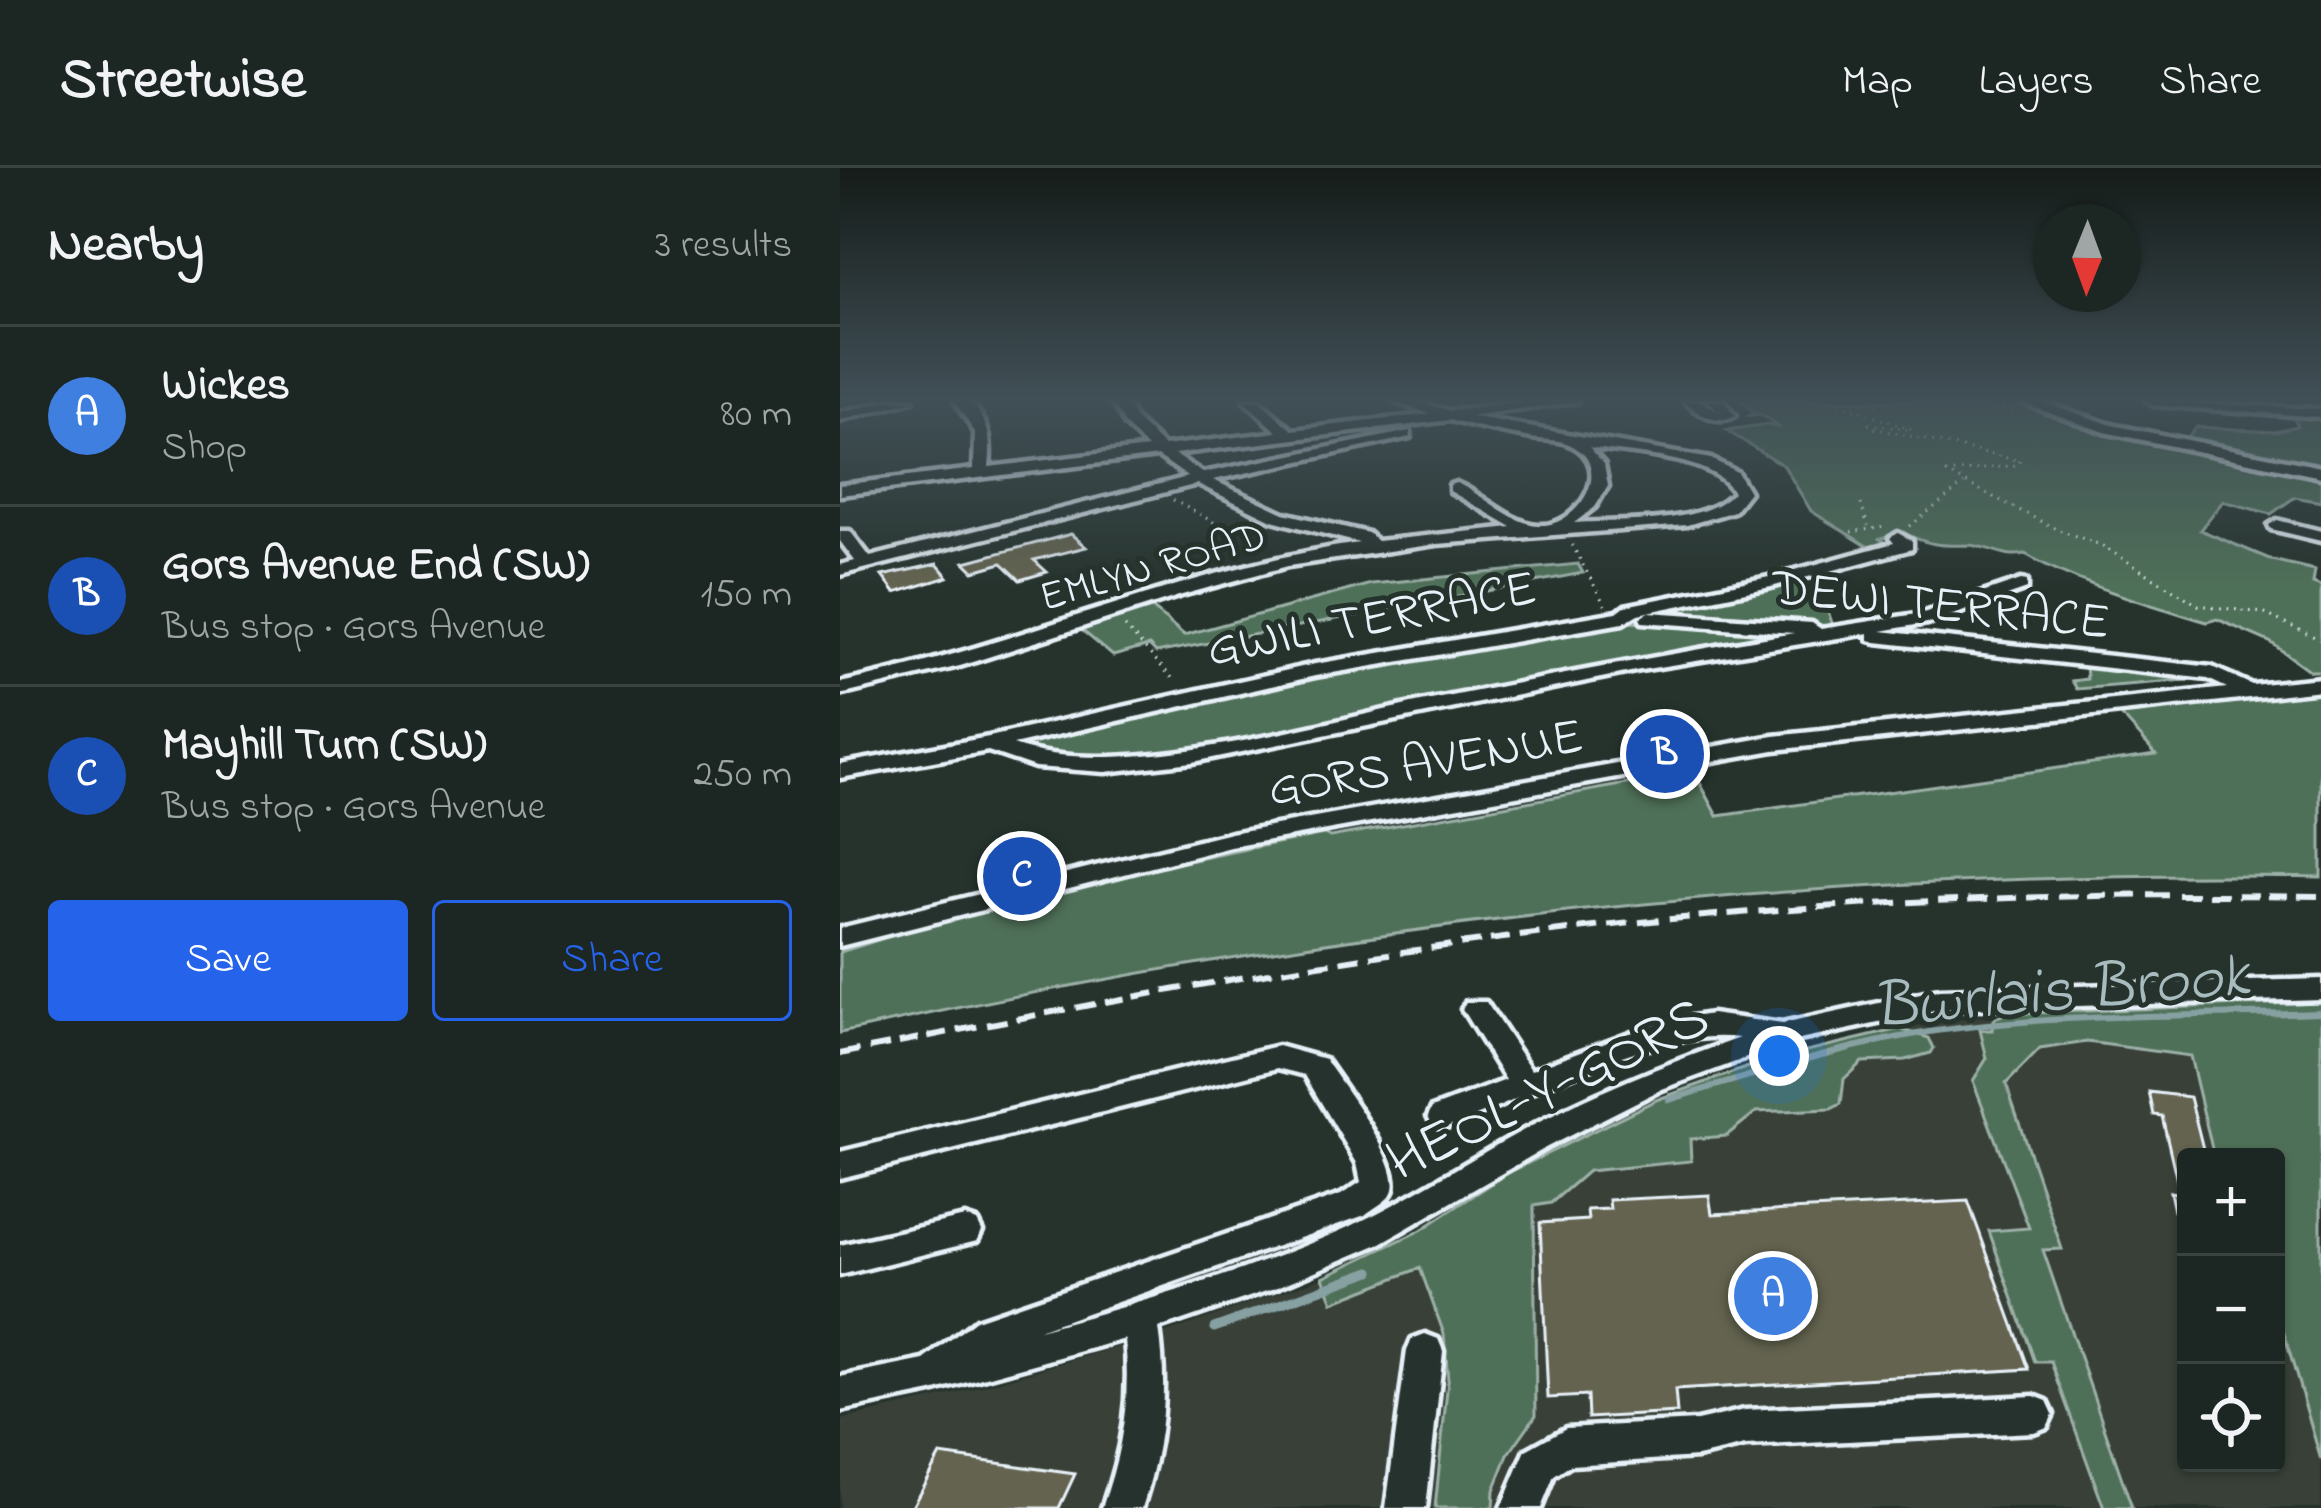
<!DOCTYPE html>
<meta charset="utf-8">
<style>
:root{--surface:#1c2622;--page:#29322f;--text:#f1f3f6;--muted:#a0a5a5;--line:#3a4340;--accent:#2563eb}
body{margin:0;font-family:"Indie Flower",sans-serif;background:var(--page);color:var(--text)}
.controls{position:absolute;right:36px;bottom:36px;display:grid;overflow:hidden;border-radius:12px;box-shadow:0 3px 9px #0004}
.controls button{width:108px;height:108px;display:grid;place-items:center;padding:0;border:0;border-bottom:3px solid var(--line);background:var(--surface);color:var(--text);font:60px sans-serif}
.compass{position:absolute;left:1193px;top:36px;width:108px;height:108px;border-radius:50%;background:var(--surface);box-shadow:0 3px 9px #0004;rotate:181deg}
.you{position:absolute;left:939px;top:888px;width:42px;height:42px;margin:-30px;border:9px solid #fff;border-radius:50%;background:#1a73e8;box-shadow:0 0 0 18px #1a73e833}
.badge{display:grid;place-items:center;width:78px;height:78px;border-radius:50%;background:var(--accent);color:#fff;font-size:39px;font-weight:700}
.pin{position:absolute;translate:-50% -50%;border:6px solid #fff;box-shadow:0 3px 12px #0006}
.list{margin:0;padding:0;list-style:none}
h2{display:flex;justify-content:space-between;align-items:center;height:156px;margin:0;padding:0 48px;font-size:51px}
h2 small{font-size:39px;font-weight:400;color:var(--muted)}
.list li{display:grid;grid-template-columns:78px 1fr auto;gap:36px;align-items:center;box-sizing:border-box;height:180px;padding:0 48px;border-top:3px solid var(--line)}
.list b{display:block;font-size:45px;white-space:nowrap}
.list p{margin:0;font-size:39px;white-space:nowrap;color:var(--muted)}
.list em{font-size:39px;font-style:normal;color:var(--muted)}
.actions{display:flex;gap:24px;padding:36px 48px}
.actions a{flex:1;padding:27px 0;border:3px solid var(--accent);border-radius:12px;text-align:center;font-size:42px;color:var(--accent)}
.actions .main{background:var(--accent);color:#fff}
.icon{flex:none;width:66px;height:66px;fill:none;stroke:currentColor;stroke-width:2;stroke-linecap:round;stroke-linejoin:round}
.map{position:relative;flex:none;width:1481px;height:1340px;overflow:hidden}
header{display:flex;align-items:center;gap:72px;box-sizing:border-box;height:168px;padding:0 60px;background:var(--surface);border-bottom:3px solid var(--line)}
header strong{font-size:57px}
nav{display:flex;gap:66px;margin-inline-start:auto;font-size:42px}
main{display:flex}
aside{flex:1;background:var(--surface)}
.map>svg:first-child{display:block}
.built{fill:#394137}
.green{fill:#507059;stroke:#9cb0a8;stroke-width:3}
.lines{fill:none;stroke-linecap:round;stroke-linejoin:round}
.stream-far1{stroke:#87a1a3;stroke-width:6}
.stream{stroke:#87a1a3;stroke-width:9}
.building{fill:#64634f;stroke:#e8f1f8;stroke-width:3}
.minor-casing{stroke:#e8f1f8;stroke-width:9}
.path{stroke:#e8f1f8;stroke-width:3;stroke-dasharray:1.5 6;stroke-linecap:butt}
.minor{fill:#26332d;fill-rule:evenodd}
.rail{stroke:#e8f1f8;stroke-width:6;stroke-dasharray:20 10;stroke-linecap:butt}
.labels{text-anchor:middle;stroke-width:10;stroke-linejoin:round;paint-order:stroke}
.far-street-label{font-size:42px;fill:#e8f1f8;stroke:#26332d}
.street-label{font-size:51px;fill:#e8f1f8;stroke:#26332d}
.near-street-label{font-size:60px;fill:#e8f1f8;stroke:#26332d}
.near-water-label{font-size:66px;font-style:italic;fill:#a8bcbf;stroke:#26332d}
</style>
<header>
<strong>Streetwise</strong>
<nav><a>Map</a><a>Layers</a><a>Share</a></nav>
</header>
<main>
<aside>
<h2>Nearby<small>3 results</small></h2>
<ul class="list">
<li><span class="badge" style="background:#3f7fe0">A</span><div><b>Wickes</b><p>Shop</p></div><em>80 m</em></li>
<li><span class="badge" style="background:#1a4fb4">B</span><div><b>Gors Avenue End (SW)</b><p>Bus stop · Gors Avenue</p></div><em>150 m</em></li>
<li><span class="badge" style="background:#1a4fb4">C</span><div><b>Mayhill Turn (SW)</b><p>Bus stop · Gors Avenue</p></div><em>250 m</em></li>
</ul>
<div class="actions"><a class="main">Save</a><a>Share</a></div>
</aside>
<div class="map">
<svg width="1481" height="1340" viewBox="0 0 1481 1340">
<rect width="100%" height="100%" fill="#26332d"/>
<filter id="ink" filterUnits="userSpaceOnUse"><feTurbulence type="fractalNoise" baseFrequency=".00833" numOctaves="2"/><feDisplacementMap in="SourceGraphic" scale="24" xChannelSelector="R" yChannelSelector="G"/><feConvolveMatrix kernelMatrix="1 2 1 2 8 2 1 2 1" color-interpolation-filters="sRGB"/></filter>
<g filter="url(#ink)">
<!-- built -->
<path class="built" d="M1340 839 1374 989H1346V1295H1436V1138L1481 1292V1340H0V1252L111 1227 329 1164 483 1109 581 1062 666 1006 816 932 871 911 1026 867 1137 849Z"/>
<!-- green -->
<path class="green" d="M901 233H1172L1266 265 1481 308V334L1455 329 1431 346 1383 333 1360 362 1432 392 1475 402 1473 415 1481 418V503H1470L1430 474 1377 451 1367 454C1305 435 1242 418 1185 386 1164 391 1148 377 1127 377 1102 378 1086 377 1063 364L1040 371 1050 378 1035 383 971 343 944 298 887 263 928 257 940 260 921 247 909 248 913 245Z
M1454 250 1481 251V300L1342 274 1356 259 1435 263 1457 258Z
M738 396 743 405 316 485 309 478 273 488 239 460 311 439 344 467 531 416Z
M956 414 988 443 993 458 804 444Z
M770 453 961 464C827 486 695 512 563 538 438 563 299 611 173 577L383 526Z
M1246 497 1359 507V511L1237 521 1232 513 1247 511Z
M1481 523V709C983 700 486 757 0 865V784C158 733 321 697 484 666L490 669 854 604 878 648 1316 586 1280 546Z
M1481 834V1292L1436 1138V989H1374L1350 888 1247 874 1200 881 1166 916 1222 1081 1203 1082 1292 1340H1264L1211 1194H1195L1149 1063 1189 1060 1133 913 1147 890 1140 862H1152L1153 852 1164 846Z
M1060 861 1089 870 1094 880 1091 885 1065 892 1022 894 1004 911 1001 936 991 941 916 944 886 968 850 971 851 993 748 1003 711 1035 694 1038 696 1247 668 1287 654 1322 653 1340H595L608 1212 604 1166 580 1100 493 1134 483 1109 581 1062 666 1006 816 932 928 892Z"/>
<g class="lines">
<!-- stream-far1 -->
<path class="stream-far1" d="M829 932C917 906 1005 876 1096 863 1223 845 1353 849 1481 844"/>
<!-- stream -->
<path class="stream" d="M374 1160 531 1103"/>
</g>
<!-- building -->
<path class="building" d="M231 366 246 379 194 392 207 404 180 412 162 395 134 403 125 394Z
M97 396 108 409 55 425 42 408Z
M1309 924 1350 929 1365 989H1346V1044L1334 1043 1330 1024 1340 1026 1322 948 1314 947Z
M869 1027 872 1046 1128 1033 1189 1201 835 1222 837 1245 748 1250 747 1228 708 1230 700 1055 748 1052 747 1042 770 1041 769 1032Z
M100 1287 235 1306 219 1340H71Z"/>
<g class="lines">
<defs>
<path id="minor" d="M48 233H73L0 253V245Z
M115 233H130C149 254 152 272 149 299L308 280 286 258 272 233H286L296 252 324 278 438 264 404 233H419L453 262 590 246 553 233H575L611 243 696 233H738L631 249 871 291 897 304 909 324 894 343 847 357 596 376 448 398 342 427 120 498 0 527V515C176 478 341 401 519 375L432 352 358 316 0 407V397L15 393 0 373V363H10L30 389 348 309 318 288 0 327V317L134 301 135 265ZM610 252C637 260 664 265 692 270 703 272 719 271 729 276 778 298 737 360 699 357 671 356 642 325 616 315L610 317V323L672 359 537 373 528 365 444 345 373 312 570 269V263L363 305 334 286ZM749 279C788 286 874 288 893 324 865 358 777 352 734 355L755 339 768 318 764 296Z
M845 233H861L877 243 869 233H883L895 248C878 259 858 246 845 233Z
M1179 233H1200L1272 257 1481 299V309L1264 264Z
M1307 233 1481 241V249L1314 237Z
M1437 352 1481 363V373L1431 361 1429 357Z
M1058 365 1072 373V381L931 419 798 446 783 455 475 508 173 577C279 614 474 556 586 533 708 509 831 485 954 465L802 454 800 450 809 444 972 455 981 461 1083 445 1181 412 1187 413V421L1093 454 1041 463 1372 499 1412 517 1481 510V522L934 582 391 679 0 778V760L391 665 934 568 1387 520 1368 511 1036 474 1029 472V465L800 502 352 594 265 604 195 599 148 583 0 610V596L149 569 475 496 777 444 785 438 929 409 1054 375 1050 370Z
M1481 811V831L1099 842 950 874 822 921 707 979 541 1075 435 1120 319 1160C328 1224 322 1279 302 1340H262C282 1284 291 1231 285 1171L92 1224 0 1243V1209L84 1192 136 1152 501 1027 521 1014 517 995 465 907 438 900 0 1010V984L438 878 485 891C502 917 560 991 553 1021 551 1032 533 1040 525 1047L195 1163C304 1134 413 1103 515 1056 573 1029 626 993 682 963 753 925 825 896 900 870 809 858 692 931 603 960L592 956 588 948 592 940 666 912 622 841 626 834H646L691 902 816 855 871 846 942 856 1099 822Z
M125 1049 137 1053 142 1063 137 1073 0 1107V1077Z
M585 1166 598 1171 603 1183 586 1340H546L567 1183 572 1171Z
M1194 1228 1207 1233 1213 1246 1207 1259 1194 1264 905 1278 857 1289 731 1297 714 1308 701 1340H661L686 1282 726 1260 857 1253 905 1242Z"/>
</defs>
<!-- minor casing -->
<use href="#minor" class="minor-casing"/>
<!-- path -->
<path class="path" d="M992 233 1072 262 1029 256 1033 260 1180 293 1178 297 1107 305 1216 361 1261 377 1358 437 1423 445 1481 472
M1013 233 1045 238 1041 233
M1118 233 1175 243
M333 332 390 363
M1021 336 1028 358
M1070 358 1124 316
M1011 364 1045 359
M732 377 765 437
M285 459 335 513"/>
<!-- minor -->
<use href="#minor" class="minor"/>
<!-- rail -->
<path class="rail" d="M0 886C306 824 614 766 926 743 1111 729 1295 725 1481 728"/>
</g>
</g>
<!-- sky -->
<linearGradient id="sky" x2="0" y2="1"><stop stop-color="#151c19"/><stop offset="0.55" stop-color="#415057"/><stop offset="1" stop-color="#415057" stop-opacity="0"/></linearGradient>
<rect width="1481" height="421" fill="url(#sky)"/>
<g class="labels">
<!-- far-street labels -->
<g class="far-street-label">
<text transform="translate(312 396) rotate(-16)" y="15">EMLYN ROAD</text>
</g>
<!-- street labels -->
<g class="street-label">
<text transform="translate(1101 434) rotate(6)" y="18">DEWI TERRACE</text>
<text transform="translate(531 448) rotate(-11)" y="18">GWILI TERRACE</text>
<text transform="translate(585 592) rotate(-10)" y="18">GORS AVENUE</text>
</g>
<!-- near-street labels -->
<g class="near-street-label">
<text transform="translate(706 918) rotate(-26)" y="21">HEOL-Y-GORS</text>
</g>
<!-- near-water labels -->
<g class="near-water-label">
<text transform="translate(1220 819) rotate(-5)" y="23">Bwrlais Brook</text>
</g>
</g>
</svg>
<div class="controls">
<button>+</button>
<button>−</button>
<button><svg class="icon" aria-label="locate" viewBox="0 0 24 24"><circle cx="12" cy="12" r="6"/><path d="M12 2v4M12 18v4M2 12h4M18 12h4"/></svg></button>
</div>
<svg class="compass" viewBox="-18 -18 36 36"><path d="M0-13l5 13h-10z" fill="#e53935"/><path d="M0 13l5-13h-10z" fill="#a0a5a5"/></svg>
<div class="you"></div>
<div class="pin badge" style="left:933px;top:1128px;background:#3f7fe0">A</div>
<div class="pin badge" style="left:825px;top:586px;background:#1a4fb4">B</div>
<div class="pin badge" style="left:182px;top:708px;background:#1a4fb4">C</div>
</div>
</main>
